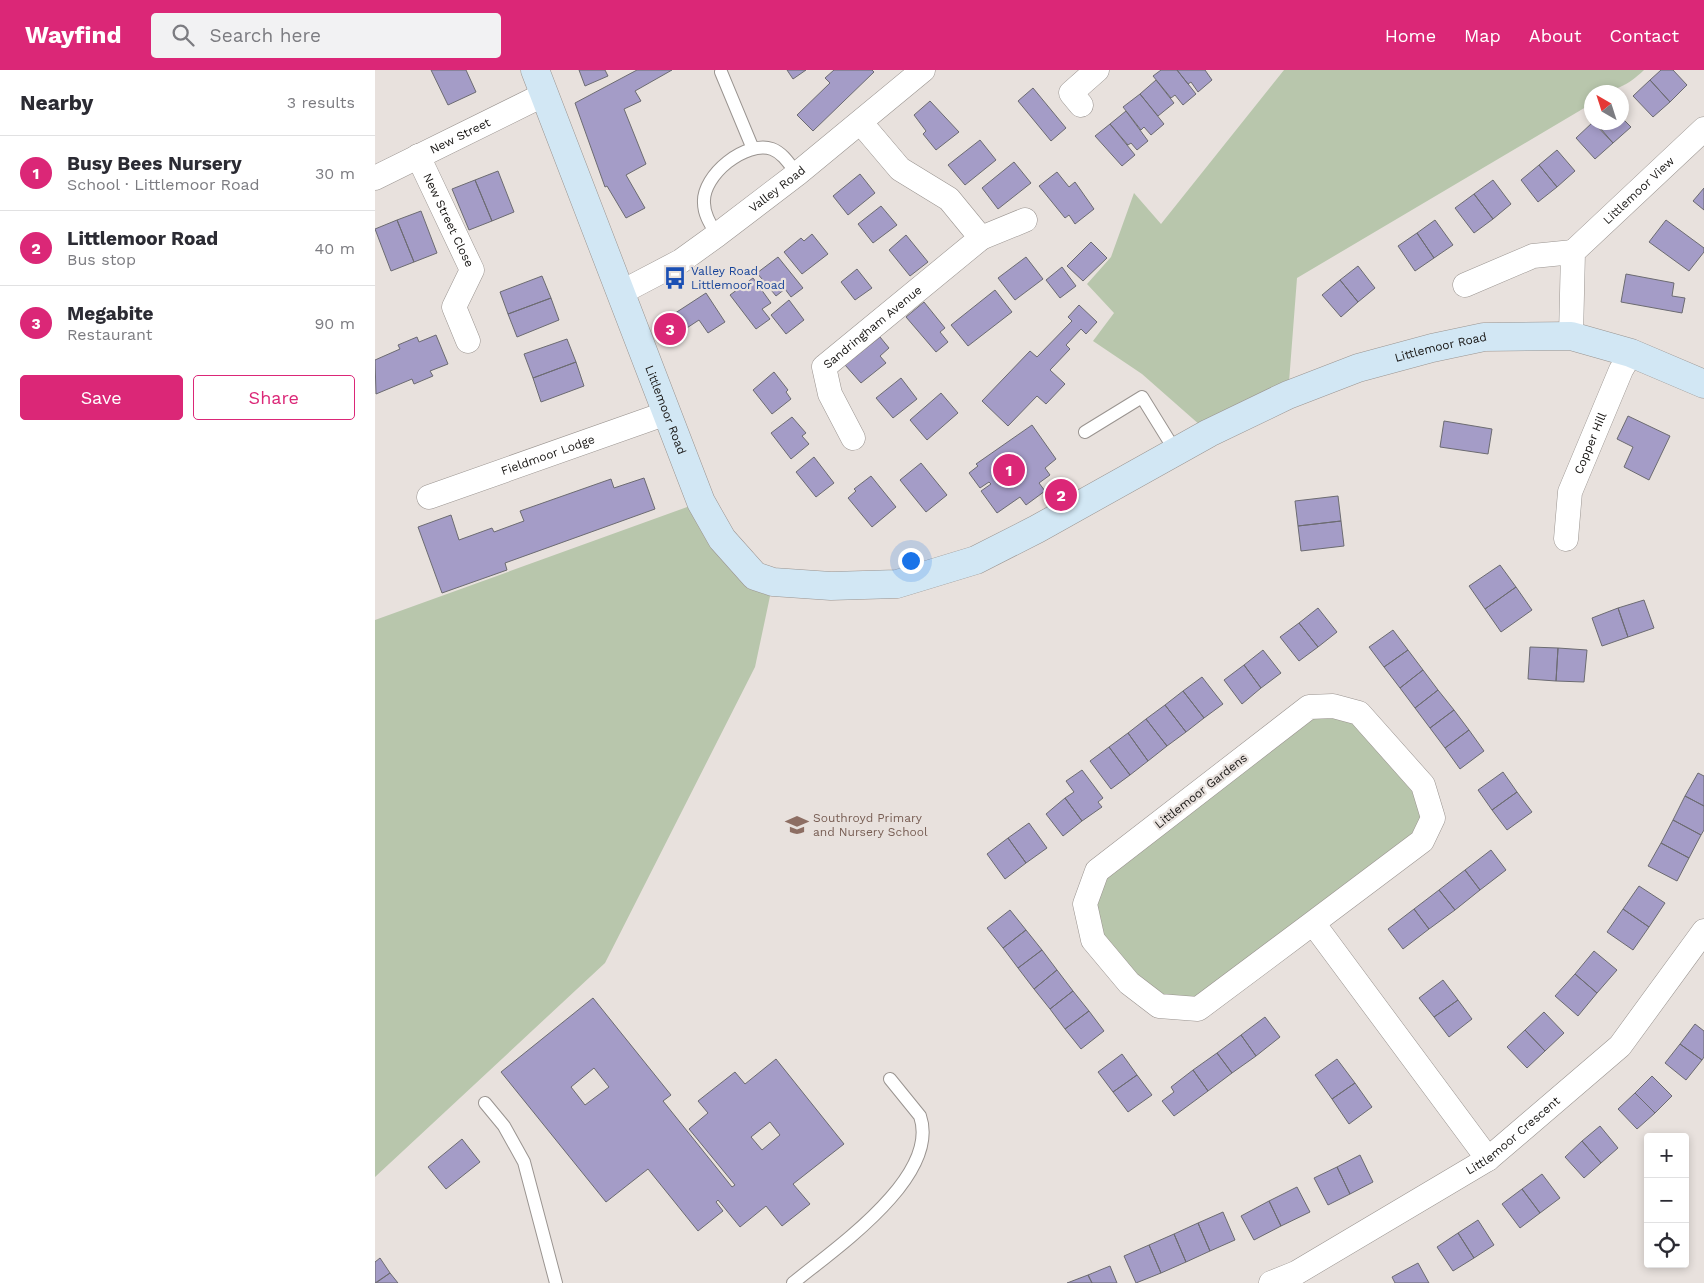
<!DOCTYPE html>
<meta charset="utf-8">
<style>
:root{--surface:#fff;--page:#f2f2f3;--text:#2b2b33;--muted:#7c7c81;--line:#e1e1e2;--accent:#db2777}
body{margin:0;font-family:"Work Sans",sans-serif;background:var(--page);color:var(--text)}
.controls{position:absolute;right:15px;bottom:15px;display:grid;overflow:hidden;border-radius:5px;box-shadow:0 2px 8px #0003}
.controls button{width:45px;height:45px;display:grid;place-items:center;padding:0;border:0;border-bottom:1px solid var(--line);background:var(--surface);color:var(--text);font:25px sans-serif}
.compass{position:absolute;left:1209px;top:15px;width:45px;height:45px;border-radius:50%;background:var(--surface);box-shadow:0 2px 8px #0003;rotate:321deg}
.you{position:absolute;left:535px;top:490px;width:18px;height:18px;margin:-12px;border:4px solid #fff;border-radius:50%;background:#1a73e8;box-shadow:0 0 0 8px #1a73e833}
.badge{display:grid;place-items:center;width:32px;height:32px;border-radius:50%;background:var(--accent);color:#fff;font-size:16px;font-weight:700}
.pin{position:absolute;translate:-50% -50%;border:2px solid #fff;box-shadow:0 1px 5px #0006}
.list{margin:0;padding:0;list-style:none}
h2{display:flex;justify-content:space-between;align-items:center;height:65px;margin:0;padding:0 20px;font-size:21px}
h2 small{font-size:16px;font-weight:400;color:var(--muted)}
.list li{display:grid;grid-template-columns:32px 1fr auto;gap:15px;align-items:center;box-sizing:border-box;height:75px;padding:0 20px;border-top:1px solid var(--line)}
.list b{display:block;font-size:19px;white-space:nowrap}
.list p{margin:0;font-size:16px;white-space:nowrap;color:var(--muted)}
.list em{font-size:16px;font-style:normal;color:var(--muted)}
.actions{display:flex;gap:10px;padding:15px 20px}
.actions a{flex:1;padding:11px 0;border:1px solid var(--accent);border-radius:5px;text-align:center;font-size:18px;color:var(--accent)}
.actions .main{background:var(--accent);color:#fff}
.icon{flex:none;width:28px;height:28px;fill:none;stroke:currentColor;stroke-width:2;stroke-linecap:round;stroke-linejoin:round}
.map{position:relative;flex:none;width:1329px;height:1213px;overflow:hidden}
header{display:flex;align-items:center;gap:30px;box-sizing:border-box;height:70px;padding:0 25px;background:var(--accent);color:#fff}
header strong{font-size:24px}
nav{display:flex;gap:28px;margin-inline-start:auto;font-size:18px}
.search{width:350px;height:45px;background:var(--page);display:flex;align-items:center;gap:12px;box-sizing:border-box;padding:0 18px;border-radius:5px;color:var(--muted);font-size:19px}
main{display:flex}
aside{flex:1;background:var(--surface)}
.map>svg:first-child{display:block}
.green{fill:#b8c6ac}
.building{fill:#a49cc7;stroke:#6c6b71;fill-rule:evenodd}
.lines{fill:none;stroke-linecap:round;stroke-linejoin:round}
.lane-casing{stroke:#9a9490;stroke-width:14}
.street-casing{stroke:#9a9490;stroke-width:25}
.secondary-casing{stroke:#9a9490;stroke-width:29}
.lane{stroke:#fff;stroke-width:12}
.street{stroke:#fff;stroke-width:24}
.secondary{stroke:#d2e7f4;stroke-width:28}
.labels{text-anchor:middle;stroke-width:4.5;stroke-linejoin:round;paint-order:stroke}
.street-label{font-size:12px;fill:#181614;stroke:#e8e1dd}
.transit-label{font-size:12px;fill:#164399;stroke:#e8e1dd;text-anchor:start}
.education-label{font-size:12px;fill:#785e54;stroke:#e8e1dd;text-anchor:start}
</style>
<header>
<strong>Wayfind</strong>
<div class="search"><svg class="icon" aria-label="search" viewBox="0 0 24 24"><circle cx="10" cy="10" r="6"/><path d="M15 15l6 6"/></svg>Search here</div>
<nav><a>Home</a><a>Map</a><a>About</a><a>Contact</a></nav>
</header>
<main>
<aside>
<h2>Nearby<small>3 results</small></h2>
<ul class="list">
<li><span class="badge">1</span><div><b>Busy Bees Nursery</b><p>School · Littlemoor Road</p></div><em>30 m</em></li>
<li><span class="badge">2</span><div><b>Littlemoor Road</b><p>Bus stop</p></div><em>40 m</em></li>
<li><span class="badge">3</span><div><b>Megabite</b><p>Restaurant</p></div><em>90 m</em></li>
</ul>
<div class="actions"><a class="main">Save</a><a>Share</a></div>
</aside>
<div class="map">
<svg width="1329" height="1213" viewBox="0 0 1329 1213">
<rect width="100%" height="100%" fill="#e8e1dd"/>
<!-- green -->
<path class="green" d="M909 0H1269C1252 16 1240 22 1216 22V34L922 208 913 325 834 363 767 304 718 271 739 243 712 214 736 187 759 123 786 154Z
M326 432 398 512 380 597 230 893 0 1107V550Z
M934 637 984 643 1058 748 823 939 784 936 718 870 722 801Z"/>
<!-- building -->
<path class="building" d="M56 0H91L101 22 73 35Z
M204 0H230L233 6 210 16Z
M262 0H297L260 21 266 31 249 39 271 94 251 105 270 138 251 148 232 116 230 117 200 33Z
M412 0H431L418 9Z
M459 0H497L499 2 438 61 422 45 455 13 450 8Z
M786 0H802L821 24 808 35 800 25 796 28 778 6Z
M802 0H830L837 10 823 22 816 12 813 14Z
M1286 0H1298L1312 15 1295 32 1275 10Z
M781 10 799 33 783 46 765 24Z
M1275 10 1295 32 1278 47 1258 26Z
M658 18 691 58 676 71 643 31Z
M765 24 789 54 776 65 769 57 766 60 748 37Z
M555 31 584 62 561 80 548 64 551 61 539 45Z
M751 41 773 71 762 80 756 73 753 75 735 54Z
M1246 47 1256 57 1238 73 1220 52H1246Z
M1218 52 1238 73 1220 89 1201 68Z
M735 54 760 85 747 96 720 66Z
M605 70 621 90 590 115 573 95Z
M1182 80 1200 101 1182 117 1164 95Z
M639 92 656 113 623 139 607 118Z
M1164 95 1182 117 1163 132 1146 110Z
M123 101 139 142 117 151 100 110Z
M682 102 694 117 700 112 719 139 700 154 694 145 690 148 664 116Z
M485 104 500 123 473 145 458 126Z
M100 110 117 151 94 160 77 119Z
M1118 110 1136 134 1118 149 1099 124Z
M1329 118V140L1318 131Z
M1099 124 1118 149 1099 163 1080 138Z
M506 136 522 155 498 173 483 154Z
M46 141 62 183 39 192 22 150Z
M22 150 39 192 16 201 0 159Z
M1060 150 1078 175 1059 188 1042 163Z
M1291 150 1329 178V182L1314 201 1274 172Z
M1042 163 1059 188 1040 201 1023 176Z
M437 164 453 184 427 204 409 182 426 168 429 171Z
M531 165 553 192 535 206 514 180Z
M716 172 732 188 708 211 692 196Z
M403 187 428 218 416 227 410 219 401 226 382 203Z
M651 187 668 209 640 230 623 208Z
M983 196 1000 218 983 232 965 210Z
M687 197 701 216 685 228 671 210Z
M482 199 497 218 480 230 466 212Z
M1251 204 1299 213 1297 226 1310 228 1307 243 1246 232Z
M167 206 176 228 133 244 125 222Z
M378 208 396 233 387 239 395 249 381 259 355 225Z
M965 210 983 232 966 247 947 225Z
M620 220 637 242 593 276 576 255Z
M331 223 350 252 333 263 324 250 298 267 291 266 286 259 288 251Z
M176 228 184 250 142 267 133 244Z
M414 230 429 250 411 264 396 245Z
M549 232 570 258 565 262 573 272 561 282 531 247Z
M704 235 722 252 711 264 706 259 691 275 695 279 675 300 690 314 671 334 662 326 633 356 607 331 655 281 662 287 697 251 693 247Z
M61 265 73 294 55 301 58 306 39 314 37 309 1 324 0 290 25 279 23 275 42 267 44 272Z
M505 267 514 278 505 286 511 293 486 313 470 295Z
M192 269 201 292 158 308 149 284Z
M201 292 209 316 166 332 158 308Z
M399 302 413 320 411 322 416 329 397 344 378 320Z
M526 308 542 329 518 348 501 328Z
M566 323 583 343 552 370 535 350Z
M1253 346 1295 366 1274 410 1249 397 1258 377 1242 369Z
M417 347 431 363 427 366 434 374 416 389 396 363Z
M1069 351 1117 359 1113 384 1065 377Z
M657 355 681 389 670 398 675 405 664 413 670 421 651 435 645 427 622 443 606 421 616 414 614 412 605 418 594 403 603 396 601 394Z
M439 387 459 413 441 427 421 402Z
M546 393 572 425 551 442 525 410Z
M496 406 521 437 497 457 473 428 481 421 479 419Z
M269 408 280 439 130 493 132 500 67 523 43 457 76 445 84 470 117 458 119 462 149 451 145 441 236 409 239 418Z
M963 426 966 451 923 456 920 431Z
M966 451 969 476 926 481 923 456Z
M1125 495 1141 517 1110 539 1094 516Z
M1141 517 1157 540 1126 562 1110 539Z
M1269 530 1279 558 1253 567 1243 538Z
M943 538 962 562 943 577 924 553Z
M1243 538 1253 567 1227 576 1217 548Z
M924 553 943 577 924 591 905 567Z
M1018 560 1033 580 1009 597 994 577Z
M1155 577 1183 578 1181 611 1153 609Z
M1183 578 1212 580 1209 612 1181 611Z
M888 580 906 603 886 618 869 595Z
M1033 580 1048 600 1025 618 1009 597Z
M869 595 886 618 867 634 849 610Z
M1048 600 1063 620 1040 638 1025 618Z
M827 607 848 634 829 648 808 621Z
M1063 620 1079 640 1055 658 1040 638Z
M808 621 829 648 811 662 790 635Z
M790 635 811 662 792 676 771 649Z
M1079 640 1094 660 1070 678 1055 658Z
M771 649 792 676 773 691 753 663Z
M1094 660 1109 681 1085 699 1070 678Z
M753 663 773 691 755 705 734 677Z
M734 677 755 705 736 719 715 691Z
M707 700 728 728 723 732 727 737 707 751 690 728 699 722 691 711Z
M1128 702 1142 722 1117 740 1103 720Z
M1323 703 1329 706V736L1310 726Z
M1142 722 1157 742 1132 760 1117 740Z
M1310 726 1329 736V760L1326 765 1298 750Z
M690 728 707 751 688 766 671 744Z
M1298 750 1326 765 1314 788 1286 773Z
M654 753 672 778 651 793 633 768Z
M633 768 651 793 630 809 612 784Z
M1286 773 1314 788 1302 811 1273 796Z
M1116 780 1131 800 1105 820 1090 800Z
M1090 800 1105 820 1080 840 1064 820Z
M1264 816 1290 833 1274 857 1248 839Z
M1064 820 1080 840 1054 859 1039 839Z
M1039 839 1054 859 1028 879 1013 859Z
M1248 839 1274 857 1258 880 1232 862Z
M635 840 651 860 628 878 612 858Z
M651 860 667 880 643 898 628 878Z
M667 880 682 900 659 919 643 898Z
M1219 881 1242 900 1222 923 1200 904Z
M682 900 698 921 675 939 659 919Z
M1200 904 1222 923 1203 946 1180 926Z
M1068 910 1083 930 1059 947 1044 928Z
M698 921 714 941 690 959 675 939Z
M218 928 296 1025 288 1031 357 1117 360 1115 314 1059 333 1043 323 1031 360 1002 370 1014 401 989 469 1074 418 1114 435 1134 407 1156 391 1136 365 1157 343 1130 341 1132 348 1141 323 1161 273 1099 231 1132 126 1002ZM219 998 234 1017 210 1035 196 1017ZM395 1052 405 1065 387 1080 376 1067Z
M1083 930 1097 949 1074 967 1059 947Z
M714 941 729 961 706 979 690 959Z
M1169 942 1189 963 1170 981 1150 960Z
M890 947 905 967 881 986 866 965Z
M1320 954 1329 961V987L1327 990 1305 974Z
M1150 960 1170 981 1152 998 1132 977Z
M866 965 881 986 857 1003 842 983Z
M1305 974 1327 990 1311 1010 1290 993Z
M842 983 857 1003 833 1021 818 1000Z
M747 984 762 1005 738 1022 723 1002Z
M962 989 980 1013 957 1029 940 1005Z
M818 1000 833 1021 799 1046 787 1031 799 1022 796 1017Z
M762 1005 777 1025 753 1042 738 1022Z
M1277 1006 1297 1026 1280 1043 1260 1023Z
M980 1013 997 1037 974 1054 957 1029Z
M1260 1023 1280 1043 1262 1059 1243 1039Z
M1225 1056 1243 1078 1226 1093 1207 1071Z
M87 1069 105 1092 71 1119 53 1097Z
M1207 1071 1226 1093 1209 1108 1190 1087Z
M985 1085 998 1112 975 1124 962 1097Z
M962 1097 975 1124 953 1135 939 1108Z
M1167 1104 1185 1128 1165 1143 1147 1119Z
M922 1117 935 1142 906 1156 894 1131Z
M1147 1119 1165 1143 1145 1158 1127 1134Z
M894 1131 906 1156 879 1170 866 1146Z
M848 1142 860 1170 835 1181 823 1153Z
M1103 1150 1119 1175 1099 1188 1083 1163Z
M823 1153 835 1181 811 1192 799 1164Z
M1083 1163 1099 1188 1078 1201 1062 1177Z
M799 1164 811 1192 786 1203 774 1175Z
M774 1175 786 1203 761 1213 749 1186Z
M5 1188 15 1203 0 1213V1192Z
M1043 1193 1054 1213H1020L1017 1207Z
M735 1196 742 1213H717L713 1205Z
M15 1203 23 1213H1Z
M713 1205 717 1213H692Z"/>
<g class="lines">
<defs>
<path id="lane" d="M346 2 378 79
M342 165C336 155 329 145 329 133 327 105 371 70 397 79 408 83 415 95 422 104
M710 362 767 327 801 382
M110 1033 129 1056 149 1092 181 1213
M418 1213C458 1180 566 1107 545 1046L515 1009"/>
<g id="street">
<path d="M706 35 696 23 722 0"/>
<path id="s1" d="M43 86 97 200 79 237 93 271"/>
<path id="s2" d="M0 108 170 24"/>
<path d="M606 168 650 150"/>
<path d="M1090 215 1158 186 1198 182"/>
<path id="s3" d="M245 223 306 191 342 165 422 104 548 0"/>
<path id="s4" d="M1196 266 1198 182 1329 59"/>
<path id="s5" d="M478 368 455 324 449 297 606 168 574 129 525 99 486 53"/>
<path id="s6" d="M54 427 292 343"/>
<path id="s7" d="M1191 469 1195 422 1246 300 1256 283"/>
<path d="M938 853 1047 771 1058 748 1048 715 984 643 958 636 934 637 722 801 710 834 718 870 754 913 784 936 823 939 938 853 1113 1089"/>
<path id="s8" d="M896 1213 921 1203 1113 1089 1245 976 1329 861"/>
</g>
<g id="secondary">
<path id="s9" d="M160 0 326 432 347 469 380 506 398 512 456 516 522 514 601 490 662 459 834 363 913 325 983 298 1057 278 1109 267 1196 266 1256 283 1329 314"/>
</g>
</defs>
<!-- lane casing -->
<use href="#lane" class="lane-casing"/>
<!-- street casing -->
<use href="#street" class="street-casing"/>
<!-- secondary casing -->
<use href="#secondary" class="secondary-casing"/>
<!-- lane -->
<use href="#lane" class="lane"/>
<!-- street -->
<use href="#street" class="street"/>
<!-- secondary -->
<use href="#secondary" class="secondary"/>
</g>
<!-- icons -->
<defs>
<symbol id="bus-bare" viewBox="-9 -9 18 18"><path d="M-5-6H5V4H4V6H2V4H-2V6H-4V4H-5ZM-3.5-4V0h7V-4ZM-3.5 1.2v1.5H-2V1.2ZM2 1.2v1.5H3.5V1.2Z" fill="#1a4fb4" stroke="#e8e1dd" stroke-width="2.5" paint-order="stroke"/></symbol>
<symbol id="school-bare" viewBox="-9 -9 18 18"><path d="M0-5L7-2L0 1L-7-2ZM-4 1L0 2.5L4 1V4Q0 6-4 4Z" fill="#8d6e63" stroke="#e8e1dd" stroke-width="2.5" paint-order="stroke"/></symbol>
</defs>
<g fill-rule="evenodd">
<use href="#bus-bare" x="284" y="192" width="32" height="32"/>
<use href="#school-bare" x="406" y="739" width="32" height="32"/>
</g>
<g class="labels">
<!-- street labels -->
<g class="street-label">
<text dy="4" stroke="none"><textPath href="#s2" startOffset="95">New Street</textPath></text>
<text dy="4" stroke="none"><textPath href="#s3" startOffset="189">Valley Road</textPath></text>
<text dy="4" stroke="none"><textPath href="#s4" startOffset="174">Littlemoor View</textPath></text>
<text dy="4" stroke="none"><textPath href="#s1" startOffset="71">New Street Close</textPath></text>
<text dy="4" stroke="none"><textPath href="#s5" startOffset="140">Sandringham Avenue</textPath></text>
<text dy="4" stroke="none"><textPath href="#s9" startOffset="1294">Littlemoor Road</textPath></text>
<text dy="4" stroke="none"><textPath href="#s9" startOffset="364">Littlemoor Road</textPath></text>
<text dy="4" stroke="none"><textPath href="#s7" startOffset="100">Copper Hill</textPath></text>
<text dy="4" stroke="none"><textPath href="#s6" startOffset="126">Fieldmoor Lodge</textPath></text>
<text transform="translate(826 721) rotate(-38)" y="4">Littlemoor Gardens</text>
<text dy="4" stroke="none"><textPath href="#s8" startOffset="284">Littlemoor Crescent</textPath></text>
</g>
<!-- transit labels -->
<g class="transit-label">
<text x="316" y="205">Valley Road<tspan x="316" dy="14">Littlemoor Road</tspan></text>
</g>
<!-- education labels -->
<g class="education-label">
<text x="438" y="752">Southroyd Primary<tspan x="438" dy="14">and Nursery School</tspan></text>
</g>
</g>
</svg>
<div class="controls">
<button>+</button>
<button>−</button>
<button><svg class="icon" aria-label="locate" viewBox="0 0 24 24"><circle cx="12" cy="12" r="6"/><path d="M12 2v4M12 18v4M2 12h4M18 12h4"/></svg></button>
</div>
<svg class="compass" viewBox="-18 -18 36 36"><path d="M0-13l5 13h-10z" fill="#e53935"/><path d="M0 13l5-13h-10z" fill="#7c7c81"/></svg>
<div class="you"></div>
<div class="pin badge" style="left:634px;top:400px">1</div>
<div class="pin badge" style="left:686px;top:425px">2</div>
<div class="pin badge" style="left:295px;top:259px">3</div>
</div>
</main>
